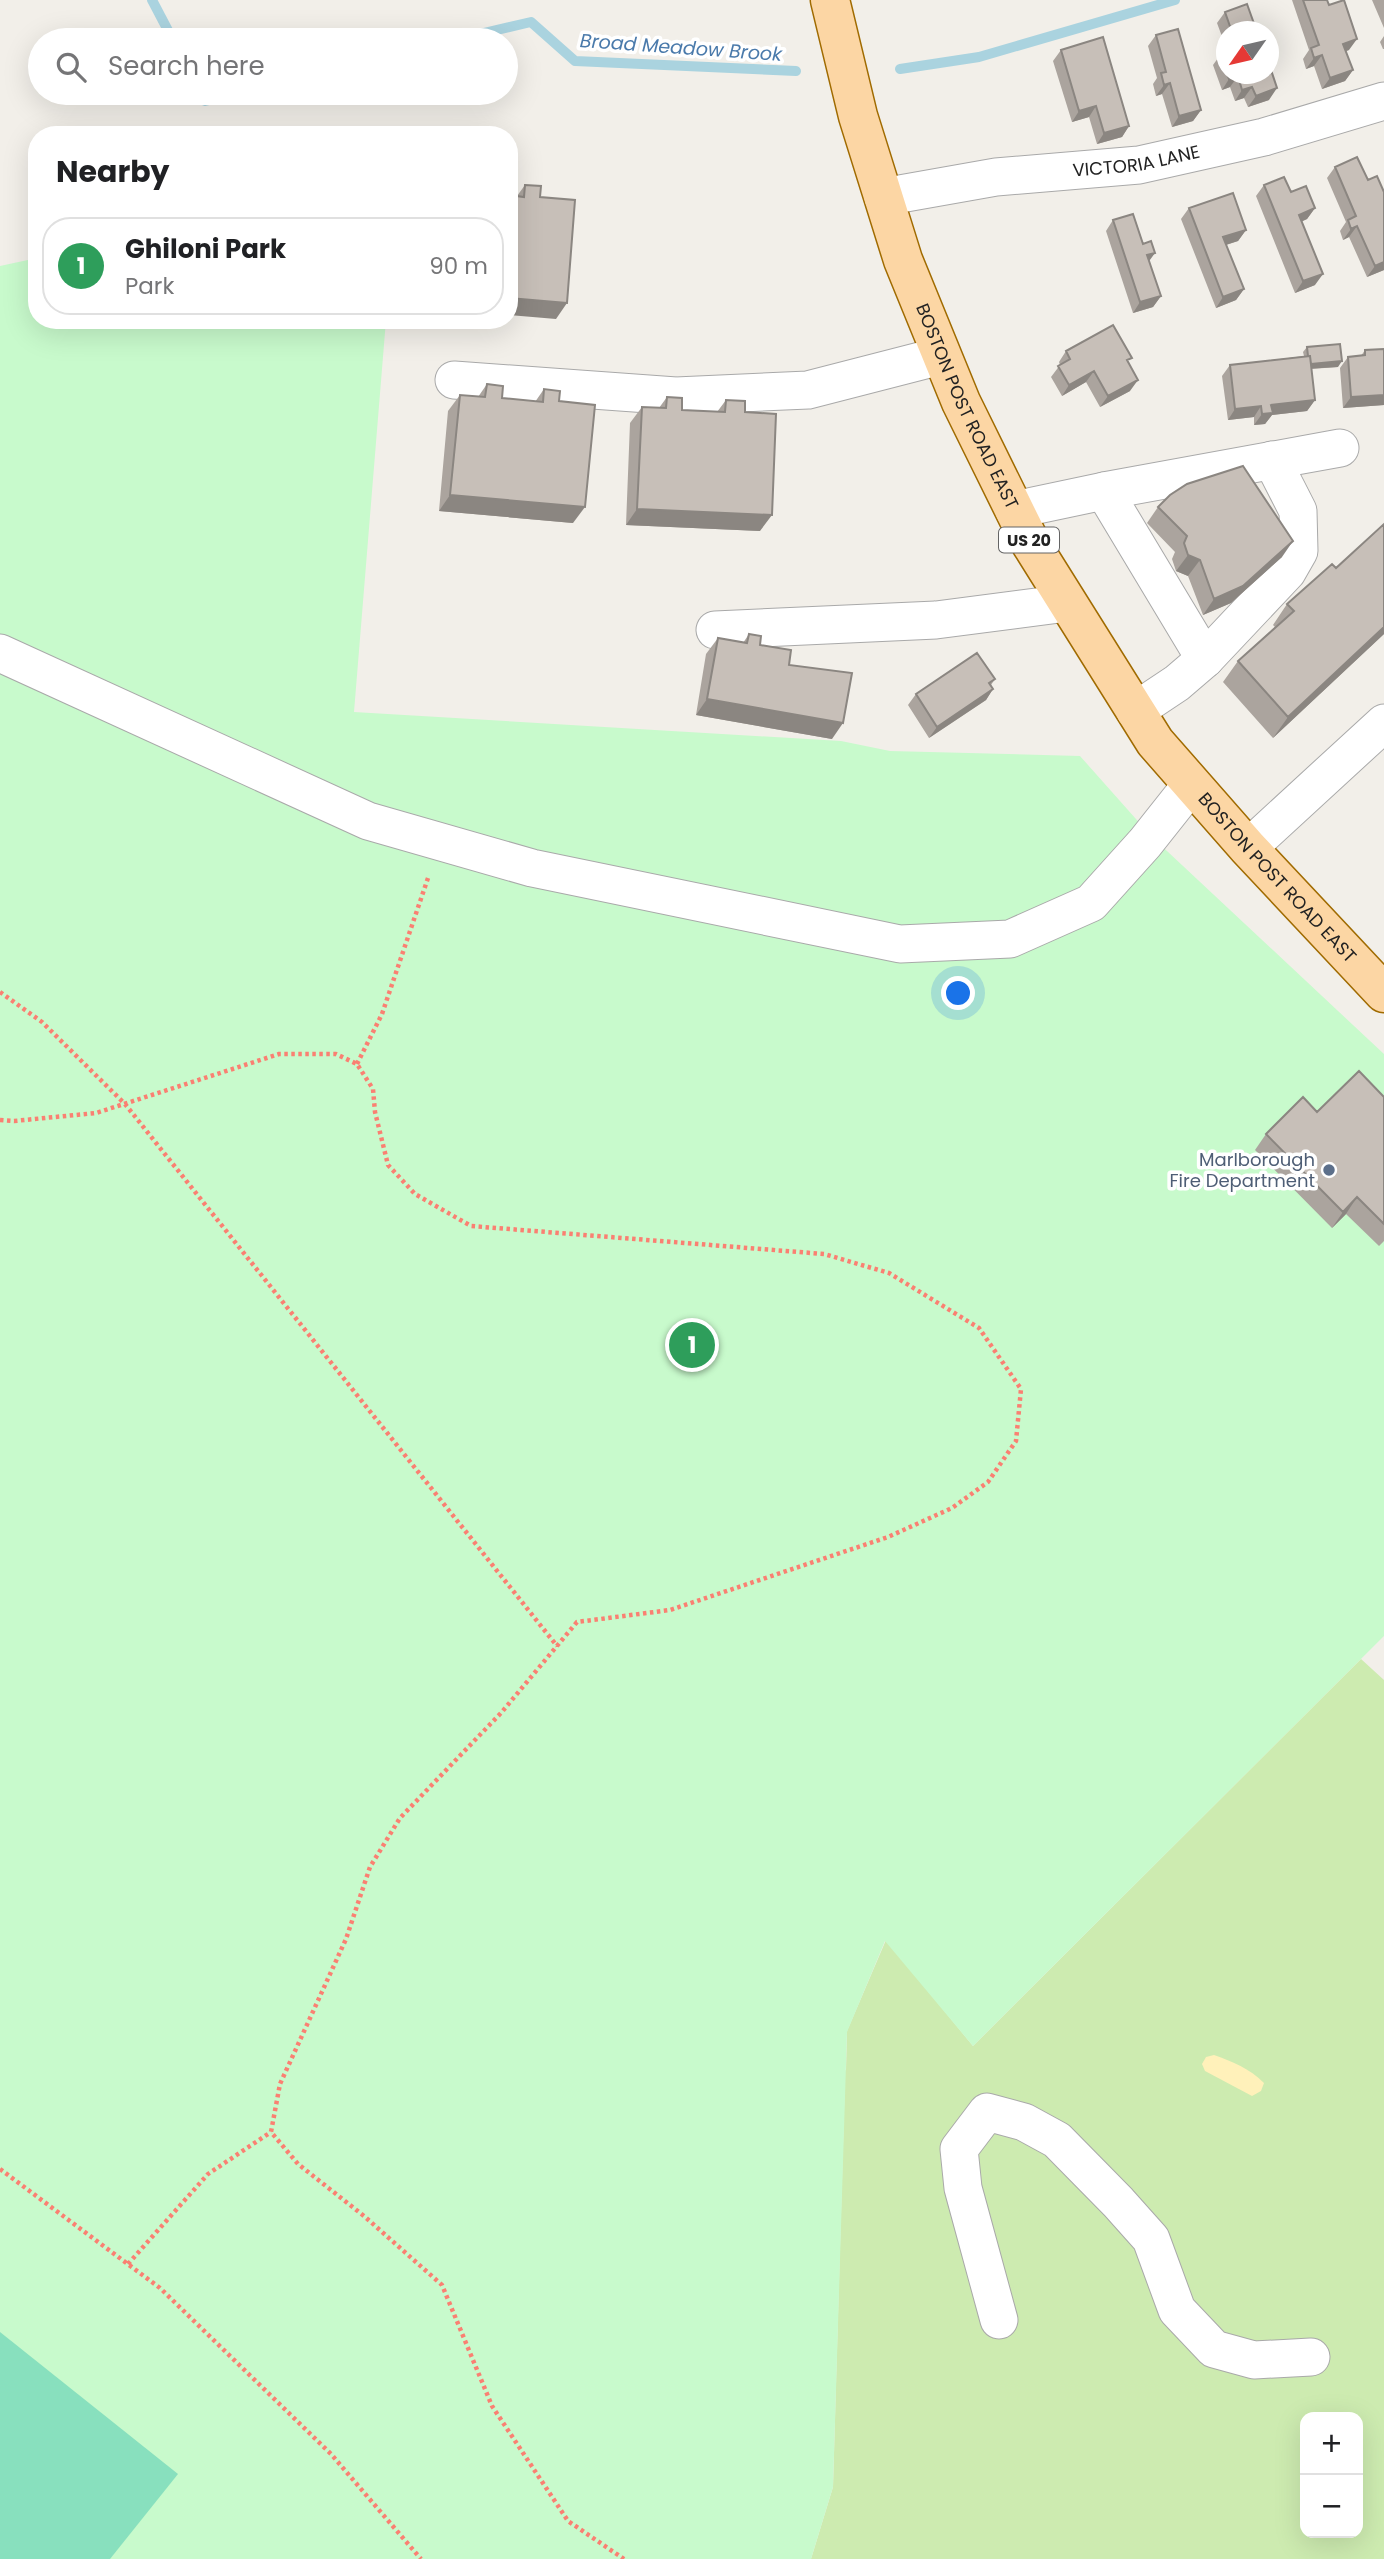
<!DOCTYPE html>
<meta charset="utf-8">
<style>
:root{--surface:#fff;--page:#f6f6f6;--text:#202124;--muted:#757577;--line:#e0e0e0;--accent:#111827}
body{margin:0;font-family:Poppins,sans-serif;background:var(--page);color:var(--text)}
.controls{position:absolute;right:21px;bottom:21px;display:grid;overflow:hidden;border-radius:14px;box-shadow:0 7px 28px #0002}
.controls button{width:63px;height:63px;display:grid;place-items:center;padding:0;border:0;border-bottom:2px solid var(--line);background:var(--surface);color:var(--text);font:35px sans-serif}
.compass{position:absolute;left:1216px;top:21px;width:63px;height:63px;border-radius:50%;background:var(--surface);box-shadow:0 7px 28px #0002;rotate:236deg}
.you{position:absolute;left:959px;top:994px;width:24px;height:24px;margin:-18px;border:5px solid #fff;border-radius:50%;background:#1a73e8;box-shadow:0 0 0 10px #1a73e833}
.badge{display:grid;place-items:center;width:46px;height:46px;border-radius:50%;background:var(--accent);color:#fff;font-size:23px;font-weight:700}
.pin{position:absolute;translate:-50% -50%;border:4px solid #fff;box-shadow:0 2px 7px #0006}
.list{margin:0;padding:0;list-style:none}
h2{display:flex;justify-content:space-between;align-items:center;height:91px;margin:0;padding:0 28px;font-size:30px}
h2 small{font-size:23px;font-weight:400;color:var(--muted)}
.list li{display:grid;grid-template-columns:46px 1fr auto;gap:21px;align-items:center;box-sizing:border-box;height:98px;margin:0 14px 14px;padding:0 14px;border:2px solid var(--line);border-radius:28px}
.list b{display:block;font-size:26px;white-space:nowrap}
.list p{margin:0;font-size:23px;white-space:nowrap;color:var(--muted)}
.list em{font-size:23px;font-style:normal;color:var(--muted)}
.icon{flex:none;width:38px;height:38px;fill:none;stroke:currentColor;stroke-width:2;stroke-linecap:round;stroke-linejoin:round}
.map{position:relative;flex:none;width:1384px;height:2559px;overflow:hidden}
.search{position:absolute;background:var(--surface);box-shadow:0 7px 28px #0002;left:28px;top:28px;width:490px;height:77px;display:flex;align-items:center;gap:18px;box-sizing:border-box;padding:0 24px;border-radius:38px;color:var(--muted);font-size:26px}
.panel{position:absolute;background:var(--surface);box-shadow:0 7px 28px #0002;left:28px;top:126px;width:490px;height:203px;border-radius:28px}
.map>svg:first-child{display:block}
.grass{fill:#cdebb0;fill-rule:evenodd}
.sand{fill:#fff1ba}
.park{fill:#c8facc}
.pitch{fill:#88e0be}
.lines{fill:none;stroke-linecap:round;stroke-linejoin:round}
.stream{stroke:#aad3df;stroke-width:10}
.minor-casing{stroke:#a9a9a9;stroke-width:39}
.major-casing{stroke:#a06b00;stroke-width:41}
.path{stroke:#fa8072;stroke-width:4.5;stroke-dasharray:3.5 3.5;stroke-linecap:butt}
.minor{stroke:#fff;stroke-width:37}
.major{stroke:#fcd6a4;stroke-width:38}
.wall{fill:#aba49e}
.shaded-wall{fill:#8b8681}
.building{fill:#c7bfb8;stroke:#8b8681;stroke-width:2}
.service-dot{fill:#5c6f8a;stroke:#fff;stroke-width:2.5}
.labels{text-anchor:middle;stroke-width:7;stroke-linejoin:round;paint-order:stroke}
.shield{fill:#fff;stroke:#646464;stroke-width:2}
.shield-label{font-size:16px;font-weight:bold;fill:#222}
.street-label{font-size:18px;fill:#222;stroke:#fff}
.service-label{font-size:18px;fill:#4e5e75;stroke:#fff;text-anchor:end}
.water-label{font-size:19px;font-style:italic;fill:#4a7aab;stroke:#fff}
</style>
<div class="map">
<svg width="1384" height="2559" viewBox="0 0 1384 2559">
<rect width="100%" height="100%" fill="#f2efe9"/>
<!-- grass -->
<path class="grass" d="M1361 1659 1384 1680V2559H811L833 2487 845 2077 843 2071 846 2070 847 2031 886 1940 973 2046ZM1305 2417H1358V2533H1305Z"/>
<!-- sand -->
<path class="sand" d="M1214 2055C1233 2062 1249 2068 1264 2083L1261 2091 1252 2096 1205 2071 1202 2064 1206 2057Z"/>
<!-- park -->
<path class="park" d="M37 258V320H386L354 712 841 741 890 751 1080 756 1152 837 1384 1054V1636L973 2046 885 1941 847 2032 833 2487 811 2559H0V266Z"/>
<!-- pitch -->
<path class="pitch" d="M0 2332 178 2474 110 2559H0Z"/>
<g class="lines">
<!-- stream -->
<path class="stream" d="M152 0 173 40
M454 40 531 22 575 61 796 71
M900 69 979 57 1175 0
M201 93 205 101 238 93"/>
<defs>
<g id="minor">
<path id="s1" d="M883 197 996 177 1139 165 1264 137 1384 101"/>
<path d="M454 380 676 396 808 390 940 356"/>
<path d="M1104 491 1205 659"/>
<path d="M1014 510 1104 491 1340 448"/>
<path d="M715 630 936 620 1067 603"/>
<path d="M0 653 368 821 532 868 900 944 1010 939 1091 903 1145 843 1191 785"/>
<path d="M1135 711 1177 683 1205 659 1287 572 1299 551 1298 511 1272 460"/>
<path d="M1248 848 1384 723"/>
<path d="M999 2320 963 2188 959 2149 987 2112 1024 2122 1057 2140 1118 2202 1151 2239 1177 2310 1214 2349 1254 2360 1311 2357"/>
</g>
<g id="major">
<path id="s2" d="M830 0 858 116 903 260 961 402 1031 544 1155 742 1248 848 1384 993"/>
</g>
</defs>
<!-- minor casing -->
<use href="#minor" class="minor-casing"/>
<!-- major casing -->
<use href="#major" class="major-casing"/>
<!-- path -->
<path class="path" d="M0 992 42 1022 125 1104 557 1646
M357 1064 382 1014 429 875
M0 1120 14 1121 96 1113 279 1054H336L357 1064 373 1089 375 1112 388 1165 415 1194 471 1226 824 1254 889 1273 979 1328 1021 1389 1016 1441 988 1482 952 1508 888 1537 670 1610 577 1622 501 1713 400 1818 370 1867 346 1939 280 2084 271 2132 298 2164 364 2216 442 2285 492 2406 568 2521 624 2559
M0 2169 160 2288 331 2454 421 2559
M128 2264 208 2174 271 2132"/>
<!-- minor -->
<use href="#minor" class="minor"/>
<!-- major -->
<use href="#major" class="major"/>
</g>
<!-- wall -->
<path class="wall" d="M1292 0H1327L1349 50 1346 51 1353 70 1345 81 1322 89 1314 66 1306 69 1303 59 1309 50Z
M1372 0H1384V28Z
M1225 12 1257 32H1227V50L1217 23Z
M1156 35 1201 110 1193 121 1172 127 1162 94 1156 96 1153 84 1157 78 1148 46Z
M1384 36V49H1383L1380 42Z
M1061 50 1129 126 1122 137 1097 144 1089 117 1072 122 1053 61Z
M1227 52V74H1269V100L1248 107 1244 98 1235 101 1230 87 1222 90 1213 65 1221 54Z
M1335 167 1384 270 1367 277 1349 237 1343 240 1340 231 1346 222 1327 178Z
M525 185 540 197 556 319 517 196Z
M1264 185 1291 192 1315 208 1307 219 1301 222 1315 285 1295 293 1256 196Z
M1189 208 1246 230 1238 241 1226 245 1244 289 1236 300 1216 308 1181 219Z
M1113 220 1149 261 1161 296 1153 307 1133 313 1106 231Z
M1307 347 1338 367 1311 369 1315 400 1307 411 1272 415 1265 424 1254 425V417L1228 420 1222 376 1230 365 1304 356 1303 352Z
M1365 350 1384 405 1343 408 1340 368 1348 357 1361 356Z
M1066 351 1128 363 1130 391 1100 407 1086 382 1062 396 1051 377 1060 365 1059 362Z
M487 384 502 398 535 402 544 389 559 401 573 523 439 511 448 411 460 395 478 397Z
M667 397 682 410 717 412 726 400 745 412 760 531 626 525 630 423 642 407 659 408Z
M1158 507 1282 557 1231 603 1203 615 1188 576 1176 571 1172 559 1175 552 1147 523Z
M1336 568 1384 634 1273 738 1223 682 1238 661 1275 627 1273 625 1287 604Z
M749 634 760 645 789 665 832 739 696 715 706 654 718 638 743 643Z
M995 679 991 685 993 689 986 700 929 738 908 705 916 694Z
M1384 1097V1241L1379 1246 1346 1214 1332 1228 1255 1150 1266 1134 1317 1112Z"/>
<!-- shaded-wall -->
<path class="shaded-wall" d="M1357 39 1349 50 1335 55 1343 44Z
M1322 55 1314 66 1306 69 1314 58Z
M1353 70 1345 81 1322 89 1330 78Z
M1238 76 1230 87 1222 90 1229 79Z
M1170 83 1162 94 1156 96 1164 85Z
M1252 87 1244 98 1235 101 1242 90Z
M1277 88 1269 100 1248 107 1256 96Z
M1096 106 1089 117 1072 122 1079 111Z
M1201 110 1193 121 1172 127 1179 116Z
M1129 126 1122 137 1097 144 1104 133Z
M1315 208 1307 219 1291 226 1299 215Z
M1357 226 1349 237 1343 240 1351 229Z
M1246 230 1238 241 1216 248 1223 237Z
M1155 253 1147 264V255Z
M1384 262V270L1367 277 1375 266Z
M1323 274 1315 285 1295 293 1303 281Z
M1244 289 1236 300 1216 308 1223 297Z
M1161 296 1153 307 1133 313 1140 302Z
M509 298 567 303 556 319 509 315Z
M1342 361 1338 367 1305 369 1309 364Z
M1094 371 1086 382 1062 396 1069 385Z
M1138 380 1130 391 1100 407 1108 396Z
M1384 395V405L1343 408 1351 397Z
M1315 400 1307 411 1272 415 1265 424 1254 425 1262 414 1271 405Z
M1261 406 1254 417 1228 420 1235 409Z
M450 495 585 507 573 523 439 511Z
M637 509 772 515 760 531 626 525Z
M1293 541 1282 557 1231 603 1203 615 1214 599Z
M1188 555 1200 560 1188 576 1176 571Z
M1384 627V634L1273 738 1288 717Z
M993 689 986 700 929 738 937 727Z
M707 699 843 723 832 739 696 715Z
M1357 1197 1346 1214 1332 1228 1343 1212Z"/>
<!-- building -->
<path class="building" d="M1303 0H1327L1329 5 1344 0 1357 39 1343 44 1353 70 1330 78 1322 55 1314 58 1311 48 1319 45Z
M1247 4 1257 32H1232L1225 12Z
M1178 29 1201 110 1179 116 1170 83 1164 85 1161 73 1166 72 1156 35Z
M1103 37 1129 126 1104 133 1096 106 1079 111 1061 50Z
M1227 52V71L1221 54Z
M1269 64 1277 88 1256 96 1252 87 1242 90 1238 76 1229 79 1227 74H1269Z
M1357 157 1368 180 1377 176 1384 192V262L1375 266 1357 226 1351 229 1348 220 1356 216 1335 167Z
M1284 177 1291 192 1306 186 1315 208 1299 215 1323 274 1303 281 1264 185Z
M525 185 541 186 540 197 575 200 567 303 509 298V195L524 197Z
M1233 193 1246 230 1223 237 1244 289 1223 297 1189 208Z
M1133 214 1143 244 1151 241 1155 253 1147 255 1161 296 1140 302 1113 220Z
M1113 325 1132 358 1127 360 1138 380 1108 396 1094 371 1069 385 1058 366 1070 359 1066 351Z
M1340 344 1342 361 1311 364 1310 356H1308L1307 347Z
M1384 349V395L1351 397 1348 357 1365 355V350Z
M1310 356 1315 400 1271 405 1273 413 1262 414 1261 406 1235 409 1230 365Z
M487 384 503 386 502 398 543 402 544 389 560 391 559 401 595 405 585 507 450 495 460 395 485 397Z
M667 397 682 398V410L725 412 726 400 745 401V412L776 414 772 515 637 509 642 407 666 408Z
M1243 466 1293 541 1243 586 1214 599 1200 560 1188 555 1184 543 1187 536 1158 507 1170 495 1187 484Z
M1384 524V627L1288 717 1238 661 1294 611 1287 604 1332 564 1336 568Z
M749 634 761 636 760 645 791 650 789 665 852 673 843 723 707 699 718 638 747 643Z
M977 653 995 679 989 683 993 689 937 727 916 694Z
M1359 1071 1384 1097V1224L1357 1197 1343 1212 1266 1134 1303 1097 1317 1112Z"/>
<!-- markers -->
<circle class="service-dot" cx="1329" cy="1170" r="7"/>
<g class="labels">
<!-- shield labels -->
<rect class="shield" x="999" y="527.5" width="60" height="25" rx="5"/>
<g class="shield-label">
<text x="1029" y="546">US 20</text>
</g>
<!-- street labels -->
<g class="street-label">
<text dy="6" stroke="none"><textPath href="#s1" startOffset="256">VICTORIA LANE</textPath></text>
<text dy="6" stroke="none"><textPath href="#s2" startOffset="430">BOSTON POST ROAD EAST</textPath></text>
<text dy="6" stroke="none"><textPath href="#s2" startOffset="998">BOSTON POST ROAD EAST</textPath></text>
</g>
<!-- service labels -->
<g class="service-label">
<text x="1315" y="1166">Marlborough<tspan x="1315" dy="21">Fire Department</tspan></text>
</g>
<!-- water labels -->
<g class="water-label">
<text transform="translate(681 47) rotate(4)" y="7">Broad Meadow Brook</text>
</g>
</g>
</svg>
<div class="controls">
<button>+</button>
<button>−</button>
</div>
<svg class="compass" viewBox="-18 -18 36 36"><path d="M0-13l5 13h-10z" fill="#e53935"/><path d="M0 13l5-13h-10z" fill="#757577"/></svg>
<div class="you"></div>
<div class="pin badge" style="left:692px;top:1345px;background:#2e9e5b">1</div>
<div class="search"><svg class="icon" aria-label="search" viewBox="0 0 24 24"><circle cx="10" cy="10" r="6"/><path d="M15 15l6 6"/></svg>Search here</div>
<section class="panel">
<h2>Nearby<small></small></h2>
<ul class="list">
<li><span class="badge" style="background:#2e9e5b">1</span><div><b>Ghiloni Park</b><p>Park</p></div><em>90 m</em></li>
</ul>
</section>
</div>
